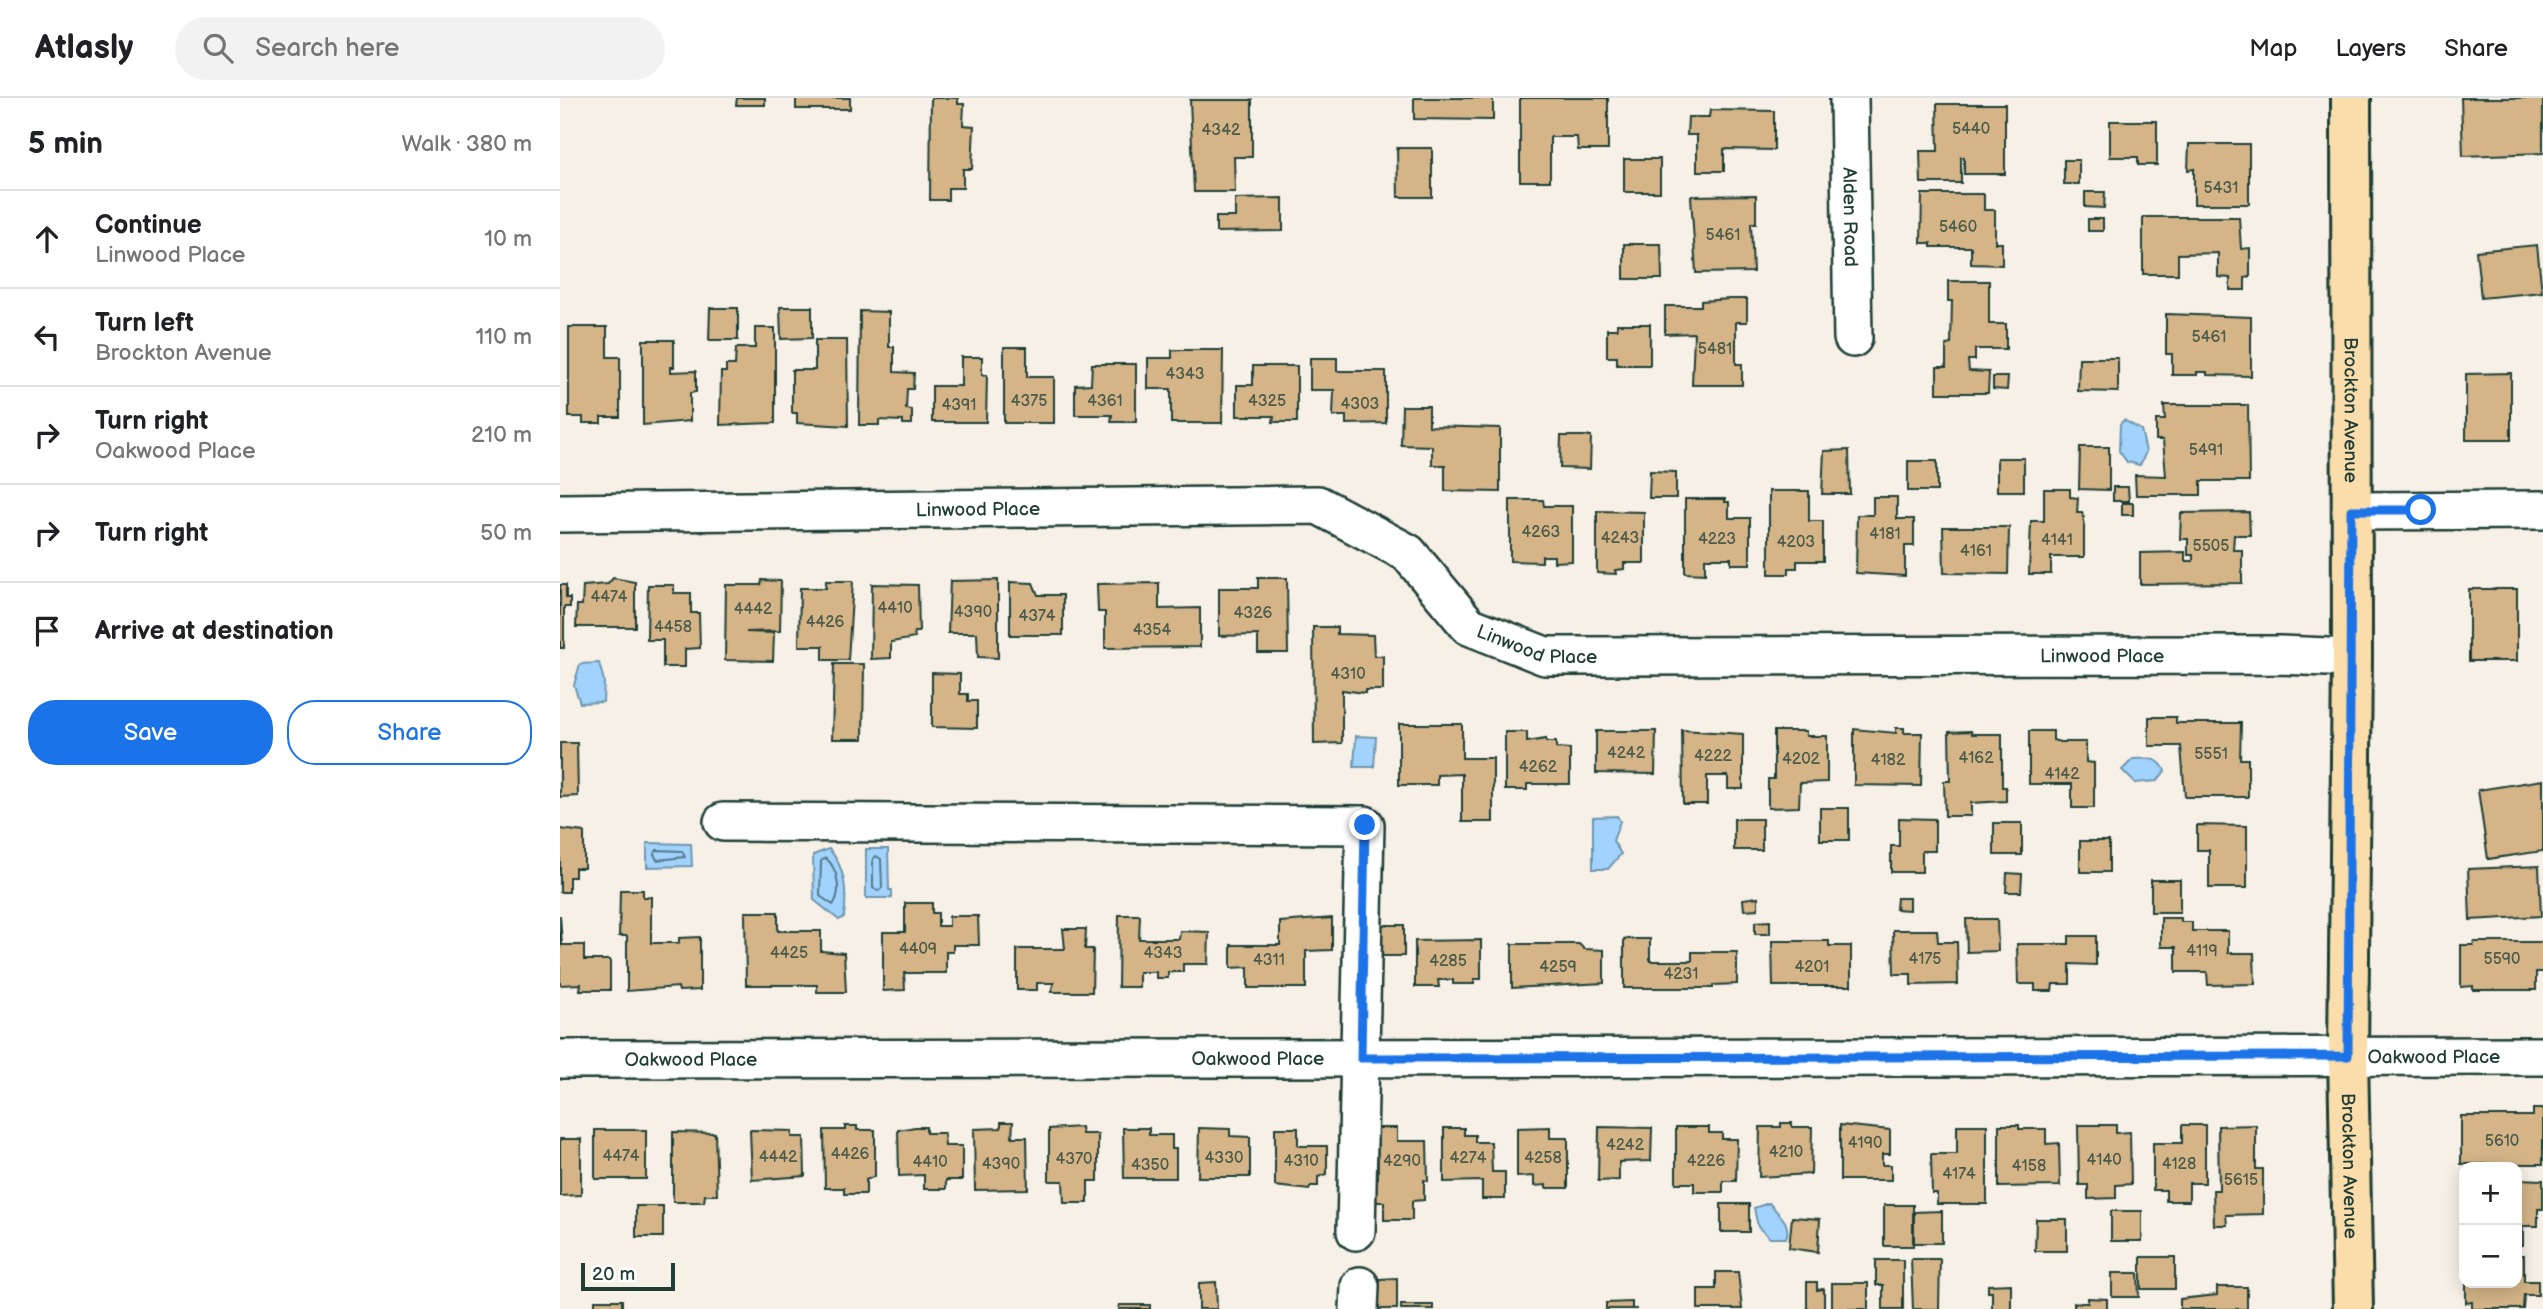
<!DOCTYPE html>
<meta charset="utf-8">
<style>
:root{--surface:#fff;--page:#f2f2f2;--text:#202124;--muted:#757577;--line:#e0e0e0;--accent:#1a73e8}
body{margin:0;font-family:"Balsamiq Sans",sans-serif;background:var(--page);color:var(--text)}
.controls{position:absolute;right:21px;bottom:21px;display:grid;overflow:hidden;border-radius:14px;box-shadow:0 4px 18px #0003}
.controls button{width:63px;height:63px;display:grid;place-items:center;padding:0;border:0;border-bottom:2px solid var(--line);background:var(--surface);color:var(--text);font:35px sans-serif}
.scale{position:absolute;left:21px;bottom:18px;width:94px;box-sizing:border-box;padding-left:7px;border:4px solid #1f3d34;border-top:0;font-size:19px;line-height:24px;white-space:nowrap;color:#1f3d34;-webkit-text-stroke:5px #fff;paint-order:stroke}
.stop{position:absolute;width:21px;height:21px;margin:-16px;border:5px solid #1a73e8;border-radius:50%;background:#fff}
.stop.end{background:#1a73e8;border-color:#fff;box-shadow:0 2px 7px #0008}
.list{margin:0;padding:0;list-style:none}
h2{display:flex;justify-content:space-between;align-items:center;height:91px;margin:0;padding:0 28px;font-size:30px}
h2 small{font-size:23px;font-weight:400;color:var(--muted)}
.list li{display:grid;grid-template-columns:46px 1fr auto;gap:21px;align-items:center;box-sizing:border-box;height:98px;padding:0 28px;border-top:2px solid var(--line)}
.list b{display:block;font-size:26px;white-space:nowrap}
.list p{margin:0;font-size:23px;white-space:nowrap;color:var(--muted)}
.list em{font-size:23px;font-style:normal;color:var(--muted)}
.actions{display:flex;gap:14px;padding:21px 28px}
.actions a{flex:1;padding:16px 0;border:2px solid var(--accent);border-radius:28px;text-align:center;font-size:24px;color:var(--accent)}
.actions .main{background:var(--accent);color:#fff}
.icon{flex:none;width:38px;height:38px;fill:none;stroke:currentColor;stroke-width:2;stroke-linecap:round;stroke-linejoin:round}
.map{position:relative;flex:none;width:1983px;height:1211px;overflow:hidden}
header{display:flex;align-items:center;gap:42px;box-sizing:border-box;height:98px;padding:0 35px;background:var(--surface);border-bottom:2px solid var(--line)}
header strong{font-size:33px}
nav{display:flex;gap:38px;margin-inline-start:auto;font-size:24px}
.search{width:490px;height:63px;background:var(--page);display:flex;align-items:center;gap:18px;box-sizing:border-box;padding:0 24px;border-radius:38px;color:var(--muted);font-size:26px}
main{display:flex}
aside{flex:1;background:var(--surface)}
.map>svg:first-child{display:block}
.water{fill:#a2d3ff;stroke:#6e97ae;stroke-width:2}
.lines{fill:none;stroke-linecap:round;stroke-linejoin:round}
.shore{stroke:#537985;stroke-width:2}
.building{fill:#d5b588;stroke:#1f3d34;stroke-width:2}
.minor-casing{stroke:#1f3d34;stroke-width:42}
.major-casing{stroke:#1f3d34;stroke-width:44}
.minor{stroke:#fff;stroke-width:37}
.major{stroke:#faddab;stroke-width:38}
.route{stroke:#1a73e8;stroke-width:9}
.labels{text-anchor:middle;stroke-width:6;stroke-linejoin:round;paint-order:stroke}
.number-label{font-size:16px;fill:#4c5b49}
.street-label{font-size:19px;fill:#1f3d34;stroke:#fff}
</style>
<header>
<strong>Atlasly</strong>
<div class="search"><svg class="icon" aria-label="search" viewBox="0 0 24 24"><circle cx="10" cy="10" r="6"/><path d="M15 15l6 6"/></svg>Search here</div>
<nav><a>Map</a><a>Layers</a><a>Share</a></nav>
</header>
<main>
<aside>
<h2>5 min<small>Walk · 380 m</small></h2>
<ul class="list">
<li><svg class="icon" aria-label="ahead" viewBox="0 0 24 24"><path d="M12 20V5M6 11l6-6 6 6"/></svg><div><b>Continue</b><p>Linwood Place</p></div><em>10 m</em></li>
<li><svg class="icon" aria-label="left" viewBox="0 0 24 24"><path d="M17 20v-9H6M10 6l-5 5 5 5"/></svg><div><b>Turn left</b><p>Brockton Avenue</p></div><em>110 m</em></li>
<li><svg class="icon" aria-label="right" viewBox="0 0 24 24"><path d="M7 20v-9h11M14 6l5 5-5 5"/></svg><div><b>Turn right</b><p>Oakwood Place</p></div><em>210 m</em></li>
<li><svg class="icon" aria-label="right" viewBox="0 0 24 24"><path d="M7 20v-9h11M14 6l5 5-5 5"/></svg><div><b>Turn right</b></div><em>50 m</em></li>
<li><svg class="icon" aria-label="arrive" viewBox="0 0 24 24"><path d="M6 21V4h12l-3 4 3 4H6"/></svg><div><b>Arrive at destination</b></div></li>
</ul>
<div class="actions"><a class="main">Save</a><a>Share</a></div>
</aside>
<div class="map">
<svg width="1983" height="1211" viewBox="0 0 1983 1211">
<rect width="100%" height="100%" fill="#f7f0e7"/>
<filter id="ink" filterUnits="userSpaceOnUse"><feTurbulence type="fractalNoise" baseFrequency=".0143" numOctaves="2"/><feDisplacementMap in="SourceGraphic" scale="14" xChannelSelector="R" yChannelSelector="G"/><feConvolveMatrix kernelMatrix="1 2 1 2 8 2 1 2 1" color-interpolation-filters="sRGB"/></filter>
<g filter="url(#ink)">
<!-- water -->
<path class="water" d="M1564 322 1581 332 1586 354 1580 367 1567 364 1559 353 1560 326Z
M39 565 44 583 43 604 20 605 14 587 20 566Z
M796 638 816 639 814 669H794Z
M1573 661C1587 661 1599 658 1605 673L1597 683 1575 685 1562 672Z
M1057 718 1060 723 1053 743 1061 756 1048 771H1033V719Z
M87 745 131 746 132 768 87 769Z
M269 751C286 770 287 797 284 819L279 822 254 802 253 757Z
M306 751H328L329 792H332V800H306Z
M1209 1105C1218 1116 1232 1125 1226 1140H1210L1198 1129 1194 1110Z"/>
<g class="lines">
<!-- shore -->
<path class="shore" d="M97 752 122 753 125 759 97 762 94 756Z
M316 758 321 761 322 790 318 793 313 790V761Z
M266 760C278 771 282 794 273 807L260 798 261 763Z"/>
</g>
<!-- building -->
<path class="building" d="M177 0H205V7H176Z
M236 0H290V11H236Z
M371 0H398V6H404L403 27 414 28 412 71H403V90H388V102H370Z
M854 0H933V22L854 21Z
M960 0H1048V52H1018L1017 39H990V83H960Z
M1901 0H1983V55L1903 58Z
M630 2H692V59H674L675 94H634Z
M1377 6H1445V76H1404V59H1401V85H1361L1360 53H1378Z
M1150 12 1214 13V52L1164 51V73H1137V37H1127L1128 19H1149Z
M1550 23H1597V67H1578V59H1550Z
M1629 46H1689V106H1634V71L1628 72Z
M837 50H872V99H838Z
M1064 61H1100V94H1064Z
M1504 62H1519V86H1504Z
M1525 94H1545L1544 110 1525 109Z
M1362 96H1424V112H1435V145H1442V167L1411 166V149H1371V145H1361Z
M1196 97V125H1191L1193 174 1136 175 1131 98Z
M723 100V133L656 134V119H675V101Z
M1583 119H1679L1681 151 1690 150V179L1685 180V192H1670V180L1658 179V155L1618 156V176H1583Z
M1528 121H1543V133H1528Z
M1064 146H1101L1102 181H1064Z
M1977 147 1982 194 1921 200 1916 153Z
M1388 183H1429V226H1446V251H1415V262H1408L1409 273 1429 274 1428 295H1377V269H1386V247L1391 246 1392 203H1388Z
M1170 201H1187V224H1176V266H1182V287H1132L1134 235 1105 236V208H1141V203Z
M220 209H252V240L221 241Z
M150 210H178V242H149Z
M300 213 329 214V249H334V274L354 275 353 291H347L346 311 352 312V326H343V323L319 322V327H299Z
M1606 216 1691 219V278L1647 277V274H1637V277H1612V256H1606Z
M1057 226H1090V267H1057V259H1047V231H1057Z
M9 229H47V259H60V319H41V325H23V319H9Z
M195 230H215V325L160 327 161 274H166V267H175L176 250H195Z
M83 242H114V269H111V274L136 273V294L130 295V323L83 327Z
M255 242H287L288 328 237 325V315H232V272H255Z
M444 249H467V279H494V325H444Z
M612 252H663L662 325H611V291H588V260H612Z
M401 259H422V277H427L426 324H372V288H401Z
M750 260H777V273H826V325L786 326V318H773L774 292H750Z
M1519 260H1558V294L1518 293Z
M532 266H576V324H551L552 317H515V287L531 286Z
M693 268H737V324H713L714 318H677V287H693Z
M1951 275V342H1906V276Z
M1433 279H1448L1447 292 1433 291Z
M1604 307H1688L1689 383H1641V397H1576L1575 377 1606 378 1603 342H1596V322H1605Z
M842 308H869V328L940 330V394L885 393V367H872V348L841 347Z
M1001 338H1031L1030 371 1000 370Z
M1520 349H1549V392L1519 391Z
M1289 352 1290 396H1262L1264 353Z
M1437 360H1464V393H1437Z
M1348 363H1377V393H1348Z
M1090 373 1116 374V400H1089Z
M1553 389H1568L1569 403H1553Z
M1484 391H1510V399L1518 400 1517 415H1522L1524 420V459H1491V476H1469L1471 423H1484Z
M1209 393H1249V423H1263V463H1237V470H1229V476H1209Z
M1313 399H1337V421H1354V448H1345V478L1296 475 1297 417H1313Z
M1125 401H1165V404H1169V420H1190V466H1171V460H1145V476L1125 475Z
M950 402H983L984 408H1012V463L994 464V458H982V464L950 463Z
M1562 405H1573V417H1562Z
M1037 413 1084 414V465H1064V471L1055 472 1056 476 1037 475Z
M1689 414 1690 437H1674L1673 452H1682V485L1580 486V455L1625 454V463H1633V457H1628V441H1620L1621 415Z
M1383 429H1449L1448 476 1384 475Z
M53 480 75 484V529H16L17 507H22L23 488 48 486Z
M698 480H727L728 555H698V537L659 538V490H698Z
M202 482 221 483 220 533 186 534 214 535 213 563 165 562 166 487H201Z
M438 482V560L418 559 417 535H388L390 483Z
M266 483H293L288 562H263V548H239L240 490H266Z
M450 484 473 485 478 497H503V537H450Z
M599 485V511L640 510V549L545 550V514H538L537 486Z
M312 486 358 487 359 534H354L355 540 331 544V560L311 561Z
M0 487H6V500H10V509H4V550H0Z
M88 487H114V495H131V515H139L140 550 125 551V569H103V542H87Z
M1909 491H1957V563H1909Z
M753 529H777V536L813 537 814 558H823V592H805V595L782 592V645L754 646Z
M274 566H304L303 641H272Z
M372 575 400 576V596H408V603H417V630L372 629Z
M1589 619H1616V625H1681L1680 661H1688V699H1625L1621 648H1589Z
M839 626H902V660H933V724H902V676L877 677V687H839Z
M1336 630H1344V635H1362L1361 688 1294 687V631L1336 635Z
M1122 632 1183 636V691H1168V678H1147V706H1123Z
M1036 633H1096L1095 676 1036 675Z
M1214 633H1246V638H1267V684L1240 685 1239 709 1208 710V681H1214Z
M1411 633 1412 636H1442V689H1446V703L1411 705V718H1385L1384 683H1390L1389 634Z
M1469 633H1493V642L1500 644H1526V664L1534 665V710H1512V686H1469Z
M945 634H967V644L986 641V644H996V650L1010 651V686H967V692H945Z
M0 645H17L18 698 0 699Z
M1983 682V753L1928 761 1918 692Z
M1260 710H1289V742H1260Z
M1339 720 1375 721V753H1362V774H1331V748H1339Z
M1174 721H1202V752H1174Z
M1434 725H1462V757H1434Z
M1637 727 1687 728V790H1649V752H1637Z
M0 731 24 734V770H15V779H9V794H0Z
M1520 743H1549V774H1520Z
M1979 768 1981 818 1910 822 1908 771Z
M1447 775 1462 776 1461 794H1446Z
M1591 782H1620V814H1591Z
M60 792H83V799H91V845H119V840L140 839V892L119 893 118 889 67 893V838H59Z
M1198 799V811L1184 812 1183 801Z
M1337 800H1349V812L1336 811Z
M345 805H372V815H378V828H389V818H418L419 847H393V854H386V875H344L345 892 323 893V834H345Z
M185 814H218V833H261V853L284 855 286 894H257V887H186Z
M0 817 2 847H24V862H50V892H20L21 886 0 887Z
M559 817H580L579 841H619L620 833 649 834 648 866H623V874H608V880H596V874H579V889H558Z
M772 820V852L746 853V890H688V869L671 870V847H720V824Z
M1601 820H1621V824H1632V833H1668V855H1694L1695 886 1648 887 1647 874H1616V849H1601Z
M1406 821H1437L1438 853 1407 854Z
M1210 823V836H1195V824Z
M814 827H844V858H813Z
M503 831H526L525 851H533L532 894H491L494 885H477V892H457V851H505Z
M1333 832H1377L1378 844H1397L1398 886 1351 887V876H1334Z
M1509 838H1536V867L1510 866V886H1493L1492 893H1475V886H1458L1457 846H1509Z
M1064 841H1090V863H1132V854H1177V886L1153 887V890H1064Z
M921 842V881H914V886H893V882H878L879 889H855V843Z
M1212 843H1269V848H1291V888H1213Z
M1914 844H1983V874H1976V892H1913V888L1901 889V847H1913Z
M952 846H1019L1024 851 1044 852V885L952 890Z
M1973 1011H1983V1066H1901V1018H1973Z
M441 1024H453L452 1039H467L468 1091 415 1092 414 1031 441 1030Z
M1221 1025H1232V1029H1252L1251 1076 1199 1079 1200 1029H1221Z
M1280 1027 1330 1032V1056H1322V1067H1331V1082H1280Z
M1397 1027H1427V1106H1377V1095H1372L1371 1056H1397Z
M1439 1027H1459V1031H1486V1046L1499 1045 1500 1088 1439 1089Z
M1518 1027H1556V1035L1570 1034 1571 1086 1556 1087V1100L1528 1101V1087H1519Z
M1622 1027H1645V1085H1629V1103H1606V1092H1593V1045H1622Z
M1696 1027V1071H1703V1116L1666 1117 1667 1127H1654L1653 1092H1659L1658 1028Z
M285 1028H297V1032H315V1078L306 1082V1096H284V1090H265L264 1032H285Z
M355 1029H366V1035H384L385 1048H402V1082H386V1091H364V1077L339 1078 338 1032Z
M521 1029 522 1036H538V1083H528V1105H504L503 1083H489V1031Z
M990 1029V1040H1008V1090H986V1087L974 1088V1078L957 1079V1030Z
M1039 1029 1092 1030 1091 1063 1059 1064V1082L1038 1083Z
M1116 1029H1149V1035H1162V1041H1177L1176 1083H1163V1094H1134V1085H1116Z
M563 1030H589V1037H612V1051H616V1080H564Z
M639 1030 670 1031V1038L690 1039V1079H638Z
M715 1030H738V1048H767V1076L758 1079V1088H751L749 1092 715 1088Z
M817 1030H837V1043H867L868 1083 864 1082V1102L852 1103V1122H824V1104H813L814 1080H818Z
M884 1030H904V1037H915V1044H931L932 1074H945V1101H922V1083L884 1084Z
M35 1032H86V1081H35Z
M190 1032 232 1033V1039H244L245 1078 192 1082Z
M113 1034 155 1035 157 1097H145L144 1104H113Z
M0 1041H21V1097L0 1098Z
M1957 1081 1983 1082V1111H1978V1128H1963V1147H1957Z
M1161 1106H1189V1134H1161Z
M1324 1107H1353V1148H1324Z
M76 1108H103V1139H76Z
M1382 1113V1145H1354V1114Z
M1551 1113H1582V1143H1551Z
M1232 1119 1260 1121 1258 1154 1229 1150Z
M1476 1121H1507V1153H1475Z
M1957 1157H1964V1183H1978V1197H1964L1963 1211H1912V1204L1906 1205V1185H1957Z
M1581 1159H1615V1191H1581Z
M1351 1161H1380L1379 1211H1353Z
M1316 1162H1343V1211H1323V1187H1316Z
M1156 1174H1178L1182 1211H1138V1191H1156Z
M1552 1175H1578L1579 1199H1552Z
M837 1180V1211H810V1190H820V1181Z
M656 1184 657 1211H639V1185Z
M1247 1184H1257V1192L1264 1191V1211H1247Z
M1272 1185H1308V1211H1272Z
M1451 1186V1211H1432V1194H1428V1187Z
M1657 1189H1687V1211H1620V1201L1657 1197Z
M1528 1200 1547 1201V1211H1514V1205H1528Z
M35 1202H62V1211H35Z
M1072 1204V1211H1077H1046V1205Z
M559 1207H590V1211H559Z
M841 1207H873V1211H841Z"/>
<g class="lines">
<defs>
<g id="minor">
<path id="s1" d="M1289 0 1293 240"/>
<path d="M1791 413 1983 412"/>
<path id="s2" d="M0 415 758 407 848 455 909 528 985 558 1720 557 1792 560"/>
<path d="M163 724 805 727 796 1133"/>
<path id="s3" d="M0 961 1983 958"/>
<path d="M799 1211 800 1188"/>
</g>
<g id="major">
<path id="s4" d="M1791 0 1792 560 1788 958 1793 1211"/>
</g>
</defs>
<!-- minor casing -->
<use href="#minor" class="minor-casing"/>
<!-- major casing -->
<use href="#major" class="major-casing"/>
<!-- minor -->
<use href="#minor" class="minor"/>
<!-- major -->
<use href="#major" class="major"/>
</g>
</g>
<g class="lines" filter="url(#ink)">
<!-- route -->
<path class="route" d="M805 727 801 960 1788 958 1791 412H1861"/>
</g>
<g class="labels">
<!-- number labels -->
<g class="number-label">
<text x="1411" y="36">5440</text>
<text x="661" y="37">4342</text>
<text x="1661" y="95">5431</text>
<text x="1398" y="134">5460</text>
<text x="1163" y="142">5461</text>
<text x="1649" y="244">5461</text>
<text x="1155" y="256">5481</text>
<text x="625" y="281">4343</text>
<text x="469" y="308">4375</text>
<text x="545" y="308">4361</text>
<text x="707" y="308">4325</text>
<text x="800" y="311">4303</text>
<text x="399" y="312">4391</text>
<text x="1646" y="357">5491</text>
<text x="981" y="439">4263</text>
<text x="1325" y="441">4181</text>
<text x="1060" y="445">4243</text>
<text x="1157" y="446">4223</text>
<text x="1497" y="447">4141</text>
<text x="1236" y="449">4203</text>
<text x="1651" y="453">5505</text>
<text x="1416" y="458">4161</text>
<text x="49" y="504">4474</text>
<text x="335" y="515">4410</text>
<text x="193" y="516">4442</text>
<text x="413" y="519">4390</text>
<text x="693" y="520">4326</text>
<text x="477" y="523">4374</text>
<text x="265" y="529">4426</text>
<text x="113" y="534">4458</text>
<text x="592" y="537">4354</text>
<text x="788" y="581">4310</text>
<text x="1066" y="660">4242</text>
<text x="1651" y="661">5551</text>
<text x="1153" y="663">4222</text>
<text x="1416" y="665">4162</text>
<text x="1241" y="666">4202</text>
<text x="1328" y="667">4182</text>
<text x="978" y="674">4262</text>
<text x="1502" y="681">4142</text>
<text x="358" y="856">4409</text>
<text x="1642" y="858">4119</text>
<text x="229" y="860">4425</text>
<text x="603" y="860">4343</text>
<text x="1365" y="866">4175</text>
<text x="1942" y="866">5590</text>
<text x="709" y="867">4311</text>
<text x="888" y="868">4285</text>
<text x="998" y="874">4259</text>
<text x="1252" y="874">4201</text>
<text x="1121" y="881">4231</text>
<text x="1942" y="1048">5610</text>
<text x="1305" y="1050">4190</text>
<text x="1065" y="1052">4242</text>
<text x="1226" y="1059">4210</text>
<text x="290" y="1061">4426</text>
<text x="61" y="1063">4474</text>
<text x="218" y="1064">4442</text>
<text x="664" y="1065">4330</text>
<text x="908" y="1065">4274</text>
<text x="983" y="1065">4258</text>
<text x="514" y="1066">4370</text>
<text x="1544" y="1067">4140</text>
<text x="741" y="1068">4310</text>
<text x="842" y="1068">4290</text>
<text x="1146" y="1068">4226</text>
<text x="370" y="1069">4410</text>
<text x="441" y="1071">4390</text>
<text x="1619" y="1071">4128</text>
<text x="590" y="1072">4350</text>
<text x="1469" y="1073">4158</text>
<text x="1399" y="1081">4174</text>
<text x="1681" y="1087">5615</text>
</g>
<!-- street labels -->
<g class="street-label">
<text dy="7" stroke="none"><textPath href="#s1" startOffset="119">Alden Road</textPath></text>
<text dy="7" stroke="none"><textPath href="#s4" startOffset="312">Brockton Avenue</textPath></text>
<text dy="7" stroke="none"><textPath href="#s2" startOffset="418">Linwood Place</textPath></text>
<text dy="7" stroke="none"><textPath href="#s2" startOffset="1027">Linwood Place</textPath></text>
<text dy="7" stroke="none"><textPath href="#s2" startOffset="1594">Linwood Place</textPath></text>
<text dy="7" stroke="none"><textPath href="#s3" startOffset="1874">Oakwood Place</textPath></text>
<text dy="7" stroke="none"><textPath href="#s3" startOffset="698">Oakwood Place</textPath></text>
<text dy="7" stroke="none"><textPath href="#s3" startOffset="131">Oakwood Place</textPath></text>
<text dy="7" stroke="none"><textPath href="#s4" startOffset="1068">Brockton Avenue</textPath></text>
</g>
</g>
</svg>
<div class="controls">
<button>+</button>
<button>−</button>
</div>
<div class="scale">20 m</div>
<div class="stop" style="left:1861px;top:412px"></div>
<div class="stop end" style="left:805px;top:727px"></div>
</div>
</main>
